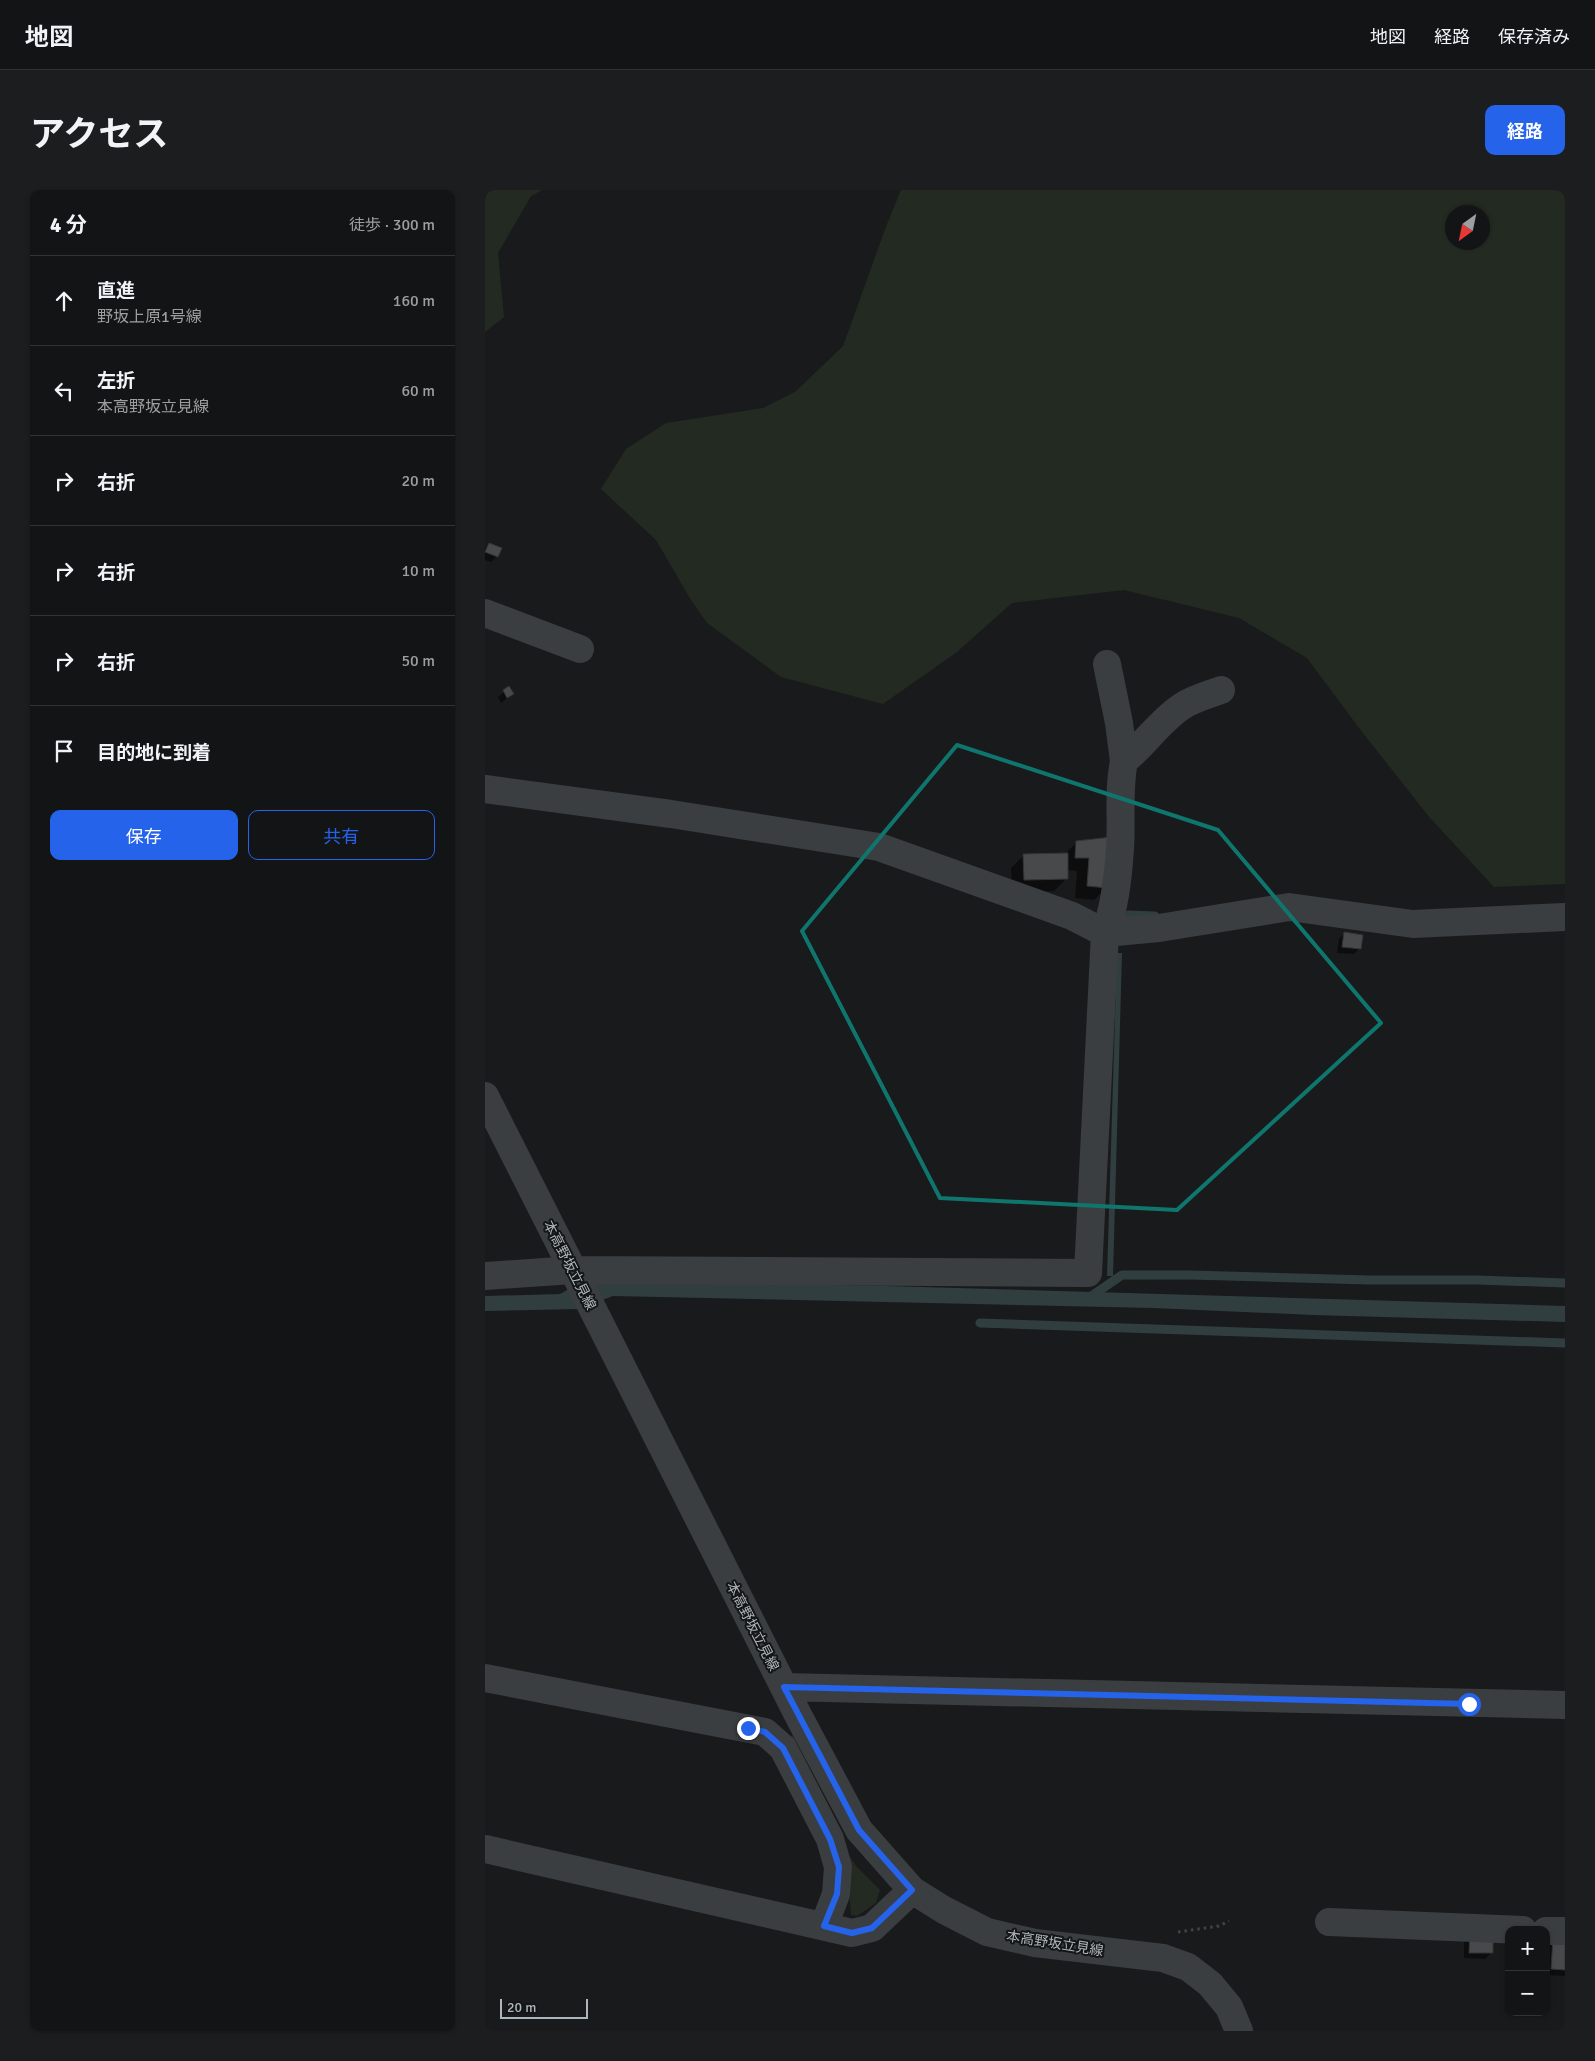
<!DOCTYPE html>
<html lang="ja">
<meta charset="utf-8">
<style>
:root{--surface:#131415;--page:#1c1d1e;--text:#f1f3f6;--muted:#9d9ea0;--line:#323334;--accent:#2563eb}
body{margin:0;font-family:Signika,"Noto Sans JP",sans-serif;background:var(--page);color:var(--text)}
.controls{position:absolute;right:15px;bottom:15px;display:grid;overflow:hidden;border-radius:10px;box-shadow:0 1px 4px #0004}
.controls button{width:45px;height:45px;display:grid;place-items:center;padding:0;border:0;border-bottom:1px solid var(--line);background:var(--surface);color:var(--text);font:25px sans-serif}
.compass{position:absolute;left:960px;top:15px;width:45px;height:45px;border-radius:50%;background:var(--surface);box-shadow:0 1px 4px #0004;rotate:213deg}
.scale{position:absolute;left:15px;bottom:12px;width:88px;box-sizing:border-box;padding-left:5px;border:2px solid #adb6ba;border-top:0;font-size:14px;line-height:18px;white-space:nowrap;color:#adb6ba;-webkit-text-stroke:4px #141517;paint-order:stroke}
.stop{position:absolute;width:15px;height:15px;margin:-11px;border:4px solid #2563eb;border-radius:50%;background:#fff}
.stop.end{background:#2563eb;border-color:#fff;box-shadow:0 1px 5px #0008}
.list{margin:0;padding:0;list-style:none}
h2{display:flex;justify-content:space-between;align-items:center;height:65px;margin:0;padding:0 20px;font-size:21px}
h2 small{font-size:16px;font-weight:400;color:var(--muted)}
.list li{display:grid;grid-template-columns:32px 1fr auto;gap:15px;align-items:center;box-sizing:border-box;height:90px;padding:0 20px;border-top:1px solid var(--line)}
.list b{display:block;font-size:19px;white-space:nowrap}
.list p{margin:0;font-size:16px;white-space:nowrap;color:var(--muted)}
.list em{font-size:16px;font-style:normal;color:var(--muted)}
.actions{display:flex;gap:10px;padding:15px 20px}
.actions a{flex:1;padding:11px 0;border:1px solid var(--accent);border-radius:10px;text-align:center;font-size:18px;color:var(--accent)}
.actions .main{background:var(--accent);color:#fff}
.icon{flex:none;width:28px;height:28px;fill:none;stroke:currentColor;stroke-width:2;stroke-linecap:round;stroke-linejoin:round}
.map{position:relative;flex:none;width:1080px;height:1841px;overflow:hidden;border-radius:10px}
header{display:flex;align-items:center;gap:30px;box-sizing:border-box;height:70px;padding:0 25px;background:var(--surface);border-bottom:1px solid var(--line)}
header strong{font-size:24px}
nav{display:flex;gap:28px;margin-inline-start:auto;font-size:18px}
.intro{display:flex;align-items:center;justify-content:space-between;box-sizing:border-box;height:120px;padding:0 30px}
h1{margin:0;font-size:35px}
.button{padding:12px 22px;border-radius:10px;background:var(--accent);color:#fff;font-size:18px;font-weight:700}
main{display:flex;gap:30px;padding:0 30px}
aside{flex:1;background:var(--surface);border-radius:10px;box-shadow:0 1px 4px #0004}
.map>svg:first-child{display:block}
.green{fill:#232a22;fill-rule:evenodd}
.water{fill:#303e3f}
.shadow{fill:#0007}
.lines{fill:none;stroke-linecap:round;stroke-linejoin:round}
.stream{stroke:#303e3f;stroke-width:9}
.building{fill:#47494b;stroke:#343537}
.path{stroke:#414547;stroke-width:3;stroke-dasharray:2.5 4;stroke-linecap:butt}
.minor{stroke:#3b3e40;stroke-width:28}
.route{stroke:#2563eb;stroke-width:6}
.marked{fill:none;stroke:#0f766e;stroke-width:4;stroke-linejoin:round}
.labels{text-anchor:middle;stroke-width:4;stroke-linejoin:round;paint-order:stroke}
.street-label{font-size:14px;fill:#adb6ba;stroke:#141517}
</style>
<header>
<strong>地図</strong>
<nav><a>地図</a><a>経路</a><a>保存済み</a></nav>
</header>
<div class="intro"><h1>アクセス</h1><a class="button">経路</a></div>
<main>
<aside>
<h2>4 分<small>徒歩 · 300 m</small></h2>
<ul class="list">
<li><svg class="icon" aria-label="ahead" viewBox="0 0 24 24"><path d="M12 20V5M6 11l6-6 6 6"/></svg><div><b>直進</b><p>野坂上原1号線</p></div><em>160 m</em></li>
<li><svg class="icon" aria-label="left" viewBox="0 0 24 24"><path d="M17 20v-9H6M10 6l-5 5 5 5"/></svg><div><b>左折</b><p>本高野坂立見線</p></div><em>60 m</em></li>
<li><svg class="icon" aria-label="right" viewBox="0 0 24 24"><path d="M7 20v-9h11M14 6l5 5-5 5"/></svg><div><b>右折</b></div><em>20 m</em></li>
<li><svg class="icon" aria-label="right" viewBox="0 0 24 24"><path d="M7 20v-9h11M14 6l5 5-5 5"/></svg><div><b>右折</b></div><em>10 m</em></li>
<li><svg class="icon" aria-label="right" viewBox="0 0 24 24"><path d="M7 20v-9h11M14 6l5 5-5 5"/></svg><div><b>右折</b></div><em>50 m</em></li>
<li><svg class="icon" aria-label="arrive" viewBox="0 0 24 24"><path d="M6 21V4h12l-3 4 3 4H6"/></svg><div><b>目的地に到着</b></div></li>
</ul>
<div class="actions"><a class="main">保存</a><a>共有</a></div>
</aside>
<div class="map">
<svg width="1080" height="1841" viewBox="0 0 1080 1841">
<rect width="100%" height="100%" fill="#191a1c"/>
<!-- green -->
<path class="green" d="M0 0H57L46 6 13 63 19 127 0 142Z
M416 0H1080V694L1009 697 945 628 874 538 822 468 754 428 639 400 527 413 472 462 398 514 296 487 222 433 206 410 171 350 116 299 141 259 181 233 278 218 310 202 358 156 402 34ZM998 22V52H968V22Z
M308 1545 347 1622 363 1664 371 1676 395 1700 391 1713 372 1726 366 1725 364 1700 303 1548Z"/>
<!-- water -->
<path class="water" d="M632 763H637L628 1086H622Z
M114 1091 403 1096 1080 1116V1132L828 1125 668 1118 128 1106 94 1119 0 1121V1106L75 1104 82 1100Z"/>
<!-- shadow -->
<path class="shadow" d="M4 355 12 366 6 372 0 370V359Z
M24 498 27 504 16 513 13 507Z
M625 648 621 698 609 710 590 708 592 681 582 680V688L569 701 527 702 526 678 539 665 580 664 592 652Z
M860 743 875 758 869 764 852 763 854 749Z
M985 1745 1006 1763 1000 1769 979 1768V1751Z
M1080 1749V1786L1061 1785 1062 1754Z"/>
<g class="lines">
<!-- stream -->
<path class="stream" d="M643 725 670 726
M605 1107 637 1085H705L884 1090H992L1080 1093
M495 1133 1080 1153"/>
</g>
<!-- building -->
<path class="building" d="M4 353 17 358 13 367 0 362Z
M24 496 29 504 22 508 18 500Z
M627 647 623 698 602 696 604 668H590L591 651Z
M583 663V689L539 690 538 664Z
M859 742 878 745 876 759 857 757Z
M985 1744 1008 1745V1763H984Z
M1068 1747 1080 1748V1780L1066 1779Z"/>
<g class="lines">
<!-- path -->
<path class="path" d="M693 1742 734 1736 744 1731"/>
<!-- minor -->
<path class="minor" d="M0 423 95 459
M622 474 634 533 639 571
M0 599 186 624 394 657 587 726 620 743 674 738 804 717 928 734 1080 727
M0 906 313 1525 374 1640 427 1700 459 1720 502 1742 550 1753 678 1768 703 1777 725 1794 744 1817 754 1841
M0 1086 88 1080 603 1083 620 743C630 717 633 687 635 659 637 629 633 600 639 571 660 554 674 532 696 517 707 509 723 505 736 500
M0 1488 280 1542 298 1558 345 1649 353 1677 351 1704 339 1736
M299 1497 1080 1515
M0 1659 367 1743 387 1738 427 1700
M844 1732 1038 1740
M1061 1741H1080"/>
</g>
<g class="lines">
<!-- route -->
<path class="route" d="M263 1538 280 1542 298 1558 345 1649 354 1677 352 1704 339 1736 367 1743 387 1738 427 1700 374 1640 299 1497 984 1514"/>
</g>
<!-- marked area -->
<path class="marked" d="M472 555 733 640 896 833 692 1020 455 1008 317 741Z"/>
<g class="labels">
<!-- street labels -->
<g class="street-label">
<text transform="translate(85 1075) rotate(63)" y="5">本高野坂立見線</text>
<text transform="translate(268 1436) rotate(63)" y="5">本高野坂立見線</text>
<text transform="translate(570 1753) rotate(9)" y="5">本高野坂立見線</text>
</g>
</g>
</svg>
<div class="controls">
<button>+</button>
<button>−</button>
</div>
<svg class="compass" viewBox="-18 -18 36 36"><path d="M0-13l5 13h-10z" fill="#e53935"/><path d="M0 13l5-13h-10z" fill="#9d9ea0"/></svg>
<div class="scale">20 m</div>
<div class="stop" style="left:984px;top:1514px"></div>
<div class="stop end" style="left:263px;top:1538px"></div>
</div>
</main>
